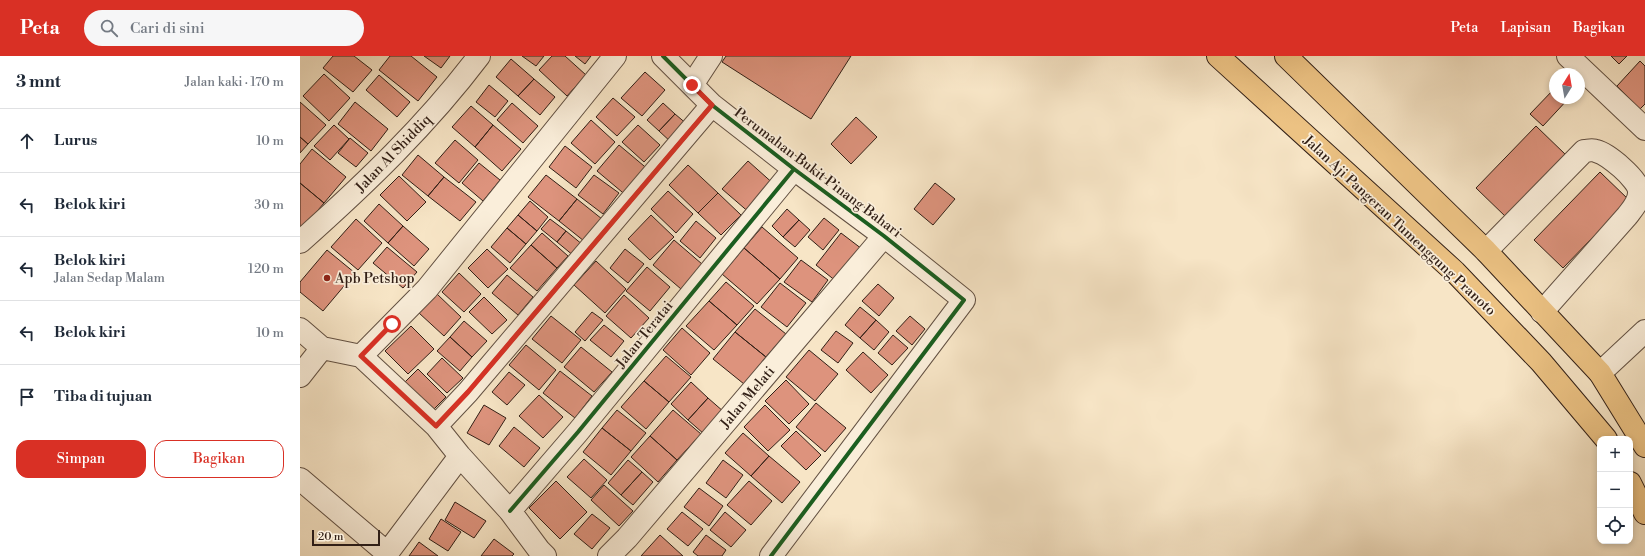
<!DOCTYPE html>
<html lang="id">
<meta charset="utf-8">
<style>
:root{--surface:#fff;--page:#f6f6f7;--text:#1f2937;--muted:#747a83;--line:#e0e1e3;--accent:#d93025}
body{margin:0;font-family:"Libre Bodoni",serif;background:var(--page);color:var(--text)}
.controls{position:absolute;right:12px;bottom:12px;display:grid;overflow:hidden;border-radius:8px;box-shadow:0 2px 6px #0003}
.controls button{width:36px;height:36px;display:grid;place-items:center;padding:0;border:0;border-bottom:1px solid var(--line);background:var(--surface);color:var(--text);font:20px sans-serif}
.compass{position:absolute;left:1249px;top:12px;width:36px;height:36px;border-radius:50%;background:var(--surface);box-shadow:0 2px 6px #0003;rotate:11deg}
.scale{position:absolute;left:12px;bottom:10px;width:68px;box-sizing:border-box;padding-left:4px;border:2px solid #311f16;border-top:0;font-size:11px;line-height:14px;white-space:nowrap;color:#311f16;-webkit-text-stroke:3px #faeeda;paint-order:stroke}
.stop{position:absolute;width:12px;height:12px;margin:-9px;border:3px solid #d93025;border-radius:50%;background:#fff}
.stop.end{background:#d93025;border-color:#fff;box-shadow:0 1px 4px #0008}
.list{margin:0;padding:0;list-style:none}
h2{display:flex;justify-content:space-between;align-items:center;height:52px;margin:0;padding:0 16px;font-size:17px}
h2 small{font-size:13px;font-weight:400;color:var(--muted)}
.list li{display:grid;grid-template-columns:26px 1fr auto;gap:12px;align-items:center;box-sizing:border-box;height:64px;padding:0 16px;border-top:1px solid var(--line)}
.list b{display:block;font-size:15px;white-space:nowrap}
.list p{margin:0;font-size:13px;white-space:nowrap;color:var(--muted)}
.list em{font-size:13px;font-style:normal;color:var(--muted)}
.actions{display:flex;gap:8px;padding:12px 16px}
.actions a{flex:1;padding:9px 0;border:1px solid var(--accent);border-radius:12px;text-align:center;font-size:14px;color:var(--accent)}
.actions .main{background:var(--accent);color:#fff}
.icon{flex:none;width:22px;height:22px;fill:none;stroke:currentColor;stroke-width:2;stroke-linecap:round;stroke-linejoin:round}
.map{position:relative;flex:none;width:1345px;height:500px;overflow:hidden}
header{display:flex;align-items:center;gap:24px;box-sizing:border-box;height:56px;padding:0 20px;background:var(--accent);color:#fff}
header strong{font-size:19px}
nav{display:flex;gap:22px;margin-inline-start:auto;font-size:14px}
.search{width:280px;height:36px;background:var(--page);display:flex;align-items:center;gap:10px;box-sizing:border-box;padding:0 14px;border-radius:22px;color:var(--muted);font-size:15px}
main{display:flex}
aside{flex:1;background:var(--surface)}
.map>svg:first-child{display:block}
.building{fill:#dd937d;stroke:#311f16}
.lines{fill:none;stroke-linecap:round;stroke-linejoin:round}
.minor-casing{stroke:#625042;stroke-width:24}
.major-casing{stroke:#311f16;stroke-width:24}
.minor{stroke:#faeeda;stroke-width:22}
.major{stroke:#ecc283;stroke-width:22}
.cycleway-casing{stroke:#faeeda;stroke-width:6}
.cycleway{stroke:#1b5e20;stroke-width:4}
.route{stroke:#d93025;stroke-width:5}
.poi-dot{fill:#8f2418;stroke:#faeeda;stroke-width:1.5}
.labels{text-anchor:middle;stroke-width:3.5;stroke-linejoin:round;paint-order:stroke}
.street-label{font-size:14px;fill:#311f16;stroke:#faeeda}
.poi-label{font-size:14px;fill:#311f16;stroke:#faeeda;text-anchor:start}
</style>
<header>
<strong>Peta</strong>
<div class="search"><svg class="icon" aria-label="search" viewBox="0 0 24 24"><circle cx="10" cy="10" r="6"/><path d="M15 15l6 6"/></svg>Cari di sini</div>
<nav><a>Peta</a><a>Lapisan</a><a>Bagikan</a></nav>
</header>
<main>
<aside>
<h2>3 mnt<small>Jalan kaki · 170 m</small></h2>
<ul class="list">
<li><svg class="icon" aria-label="ahead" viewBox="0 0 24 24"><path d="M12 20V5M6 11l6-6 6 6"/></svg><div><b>Lurus</b></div><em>10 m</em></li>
<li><svg class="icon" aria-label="left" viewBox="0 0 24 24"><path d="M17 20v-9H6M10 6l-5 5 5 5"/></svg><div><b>Belok kiri</b></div><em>30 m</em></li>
<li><svg class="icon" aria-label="left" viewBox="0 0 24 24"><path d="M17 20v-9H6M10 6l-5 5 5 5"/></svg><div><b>Belok kiri</b><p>Jalan Sedap Malam</p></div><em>120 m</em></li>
<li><svg class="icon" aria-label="left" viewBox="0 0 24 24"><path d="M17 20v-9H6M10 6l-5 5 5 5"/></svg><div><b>Belok kiri</b></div><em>10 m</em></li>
<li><svg class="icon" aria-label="arrive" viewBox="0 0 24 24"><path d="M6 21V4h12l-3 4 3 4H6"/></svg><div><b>Tiba di tujuan</b></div></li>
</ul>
<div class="actions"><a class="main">Simpan</a><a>Bagikan</a></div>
</aside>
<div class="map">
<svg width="1345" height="500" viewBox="0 0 1345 500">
<rect width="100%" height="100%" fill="#f7e5c6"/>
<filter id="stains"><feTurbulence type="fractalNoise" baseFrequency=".005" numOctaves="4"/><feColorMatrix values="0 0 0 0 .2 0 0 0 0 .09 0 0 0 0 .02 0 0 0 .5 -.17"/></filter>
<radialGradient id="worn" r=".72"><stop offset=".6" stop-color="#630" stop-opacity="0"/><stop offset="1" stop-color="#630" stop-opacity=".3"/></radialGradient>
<!-- building -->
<path class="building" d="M33 0H54L72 14 53 36 23 12Z
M90 0H111L137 21 118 45 79 14Z
M124 0H150L141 12Z
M222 0H244L236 10Z
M252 0H265L286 19 267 40 239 14Z
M275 0H291L285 8Z
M426 0H551L511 63 422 6Z
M1311 0H1327L1319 8Z
M211 3 234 23 218 40 196 21Z
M1340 5 1345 10V48L1340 53 1317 30Z
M345 16 365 34 342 60 321 42Z
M24 18 50 42 29 65 3 40Z
M79 19 110 46 97 61 66 34Z
M234 23 255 41 240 59 218 40Z
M189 29 208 45 195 61 176 46Z
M1255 32V42H1269L1243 70 1230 58Z
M313 42 335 61 317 80 296 61Z
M0 46 26 69 8 88 0 81Z
M55 46 88 73 71 95 38 68Z
M212 47 238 70 223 87 197 64Z
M363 47 375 58 359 75 347 64Z
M171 50 193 69 175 91 152 71Z
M375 58 388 69 372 87 359 75Z
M556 61 577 81 551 108 531 88Z
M291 64 315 86 295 108 271 87Z
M34 69 49 83 30 104 14 90Z
M193 69 221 93 202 115 175 91Z
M338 69 360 89 344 106 322 86Z
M1236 70 1267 100 1207 162 1176 132Z
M0 81 8 88 0 97Z
M50 82 68 97 56 111 38 97Z
M155 84 178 104 159 127 135 107Z
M319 89 350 115 328 141 297 115Z
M265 90 292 111 276 132 249 111Z
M12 93 46 121 24 147 0 127V108Z
M118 99 144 121 128 140 102 119Z
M448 105 476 130 451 158 422 133Z
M179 107 200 124 183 145 162 127Z
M388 109 418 137 398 157 369 129Z
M1300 116 1329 144 1263 212 1234 184Z
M246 119 277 143 259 165 228 141Z
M294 119 319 137 303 158 278 139Z
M99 120 126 146 107 165 80 139Z
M144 121 176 146 160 165 128 140Z
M0 127 24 147 3 172 0 170Z
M635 127 655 143 633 169 614 153Z
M368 135 393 158 376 177 351 153Z
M418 137 441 159 421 179 398 157Z
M277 143 302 163 284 185 259 165Z
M230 145 248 161 237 175 218 159Z
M79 148 103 170 88 187 64 165Z
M487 153 499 164 483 181 472 170Z
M218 159 237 175 226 188 207 172Z
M351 159 374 181 350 204 328 183Z
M524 162 539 174 523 194 508 181Z
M56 163 82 187 58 214 31 191Z
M250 163 266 175 257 186 241 173Z
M499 164 510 174 495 191 483 181Z
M396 165 416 182 400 202 380 185Z
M103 170 129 193 114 210 88 187Z
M462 171 498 202 480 223 444 192Z
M207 172 226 188 210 207 191 191Z
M266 175 283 189 274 200 257 186Z
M242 177 268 200 257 212 231 189Z
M541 177 562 193 537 226 516 209Z
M374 184 402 208 381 233 353 209Z
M231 189 257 212 237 235 210 212Z
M87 191 117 216 103 232 73 207Z
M444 192 480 223 457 248 422 218Z
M187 193 208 213 188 232 168 212Z
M325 193 344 208 328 227 310 212Z
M27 194 55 217 23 255 0 236V226Z
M501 204 528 224 512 246 484 226Z
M296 205 326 233 305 257 274 229Z
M347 211 370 231 350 255 326 235Z
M159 217 181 238 164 256 142 236Z
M207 219 233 241 218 259 192 237Z
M426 226 454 250 437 269 409 245Z
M480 227 506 247 487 271 461 251Z
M578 228 594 242 579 260 562 245Z
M137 238 161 261 144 280 119 257Z
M324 239 349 262 331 282 306 260Z
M184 241 207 264 192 278 169 256Z
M409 245 437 269 414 294 386 270Z
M560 251 576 264 560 282 545 269Z
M455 253 486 278 466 301 435 276Z
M292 256 303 264 285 285 275 276Z
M251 260 281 284 262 307 232 283Z
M610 260 625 273 612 289 596 275Z
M576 264 589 276 574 294 560 282Z
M164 265 187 285 172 301 150 281Z
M304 269 324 285 311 301 290 284Z
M111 270 134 293 108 318 85 295Z
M382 272 410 297 391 319 363 294Z
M536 275 553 287 538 307 521 294Z
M435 276 466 301 444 328 413 303Z
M593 279 608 292 592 309 578 297Z
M150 281 172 301 160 315 137 295Z
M226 289 256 314 239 334 209 309Z
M281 291 312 316 294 336 264 311Z
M509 294 538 318 515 345 486 321Z
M563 296 588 319 571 337 546 314Z
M366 300 391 321 369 346 344 325Z
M142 302 163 322 147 337 127 318Z
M118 313 146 341 131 356 103 328Z
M260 315 292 340 275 362 243 337Z
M209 316 225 329 207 349 192 336Z
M486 324 509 348 489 368 465 345Z
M344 325 369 346 346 373 321 351Z
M391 326 408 342 388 364 371 348Z
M239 339 263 361 243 382 219 360Z
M408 342 424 356 404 378 388 364Z
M516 347 546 372 525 396 496 371Z
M184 349 206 362 189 389 167 377Z
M465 349 490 374 468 395 444 371Z
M317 354 346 377 331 395 302 372Z
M373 354 401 378 377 404 350 380Z
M214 371 240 392 224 411 199 390Z
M302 372 331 395 311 419 283 396Z
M496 375 521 399 506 414 481 390Z
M443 377 469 400 451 420 425 397Z
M350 380 377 404 358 426 331 401Z
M469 400 500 426 482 447 451 420Z
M284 403 307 424 291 442 267 421Z
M328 404 342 416 321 439 308 427Z
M423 404 443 419 426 442 406 427Z
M342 416 353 426 333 449 321 439Z
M256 425 287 456 260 483 229 452Z
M449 425 472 445 451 469 427 449Z
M304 429 333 455 319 470 291 444Z
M399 432 423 450 409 470 384 451Z
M155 446 186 465 174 482 145 464Z
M382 456 403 473 388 490 367 473Z
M425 456 446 474 431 491 410 474Z
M292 458 310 472 292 493 274 478Z
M141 463 161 476 148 495 129 483Z
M360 479 383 500H341Z
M406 479 426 494 422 500H398L393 496Z
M194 483 214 498 212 500H181Z
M119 486 138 500H109Z"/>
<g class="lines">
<defs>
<path id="minor" d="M363 0 412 49 494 113 584 180 664 244 471 500
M1268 0 1345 73
M392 29 411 0
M0 186C64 129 127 69 179 0
M1186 195 1284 95C1288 95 1292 93 1296 95 1308 98 1338 123 1339 135 1340 145 1333 152 1327 160L1242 256
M0 273 22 292
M22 292 61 300 136 370 160 400 210 455 239 494 245 500
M61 300 127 233 315 0
M1300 317 1345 275
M0 320 22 292
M136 370 168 336 412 49
M0 423 87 497
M210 455 278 376 494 113
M85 500 160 400
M309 500 327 482 584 180"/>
<path id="major" d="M918 0 1155 216 1241 306 1306 383
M986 0 1186 195 1300 317 1345 390
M1330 427 1345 457"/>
</defs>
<!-- minor casing -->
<use href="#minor" class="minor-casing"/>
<!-- major casing -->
<use href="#major" class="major-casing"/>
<!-- minor -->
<use href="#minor" class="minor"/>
<!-- major -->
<use href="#major" class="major"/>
<defs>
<path id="cycleway" d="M363 0 412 49 494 113 584 180 664 244 471 500
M136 370 168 336 412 49
M210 455 278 376 494 113"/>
</defs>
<!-- cycleway casing -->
<use href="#cycleway" class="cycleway-casing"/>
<!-- cycleway -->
<use href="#cycleway" class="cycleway"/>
</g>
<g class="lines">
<!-- route -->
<path class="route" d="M92 268 61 300 136 370 168 336 412 49 392 29"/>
</g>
<!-- markers -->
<circle class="poi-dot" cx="27" cy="222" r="4"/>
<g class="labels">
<!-- street labels -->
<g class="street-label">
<text transform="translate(93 97) rotate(-46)" y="5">Jalan Al Shiddiq</text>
<text transform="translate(518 116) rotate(37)" y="5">Perumahan Bukit Pinang Bahari</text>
<text transform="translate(1100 169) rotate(43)" y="5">Jalan Aji Pangeran Tumenggung Pranoto</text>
<text transform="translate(344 278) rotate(-51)" y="5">Jalan Teratai</text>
<text transform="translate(447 341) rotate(-50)" y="5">Jalan Melati</text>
</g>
<!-- poi labels -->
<g class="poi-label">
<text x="35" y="227">Apb Petshop</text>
</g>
</g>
<rect width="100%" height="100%" filter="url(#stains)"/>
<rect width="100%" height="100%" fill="url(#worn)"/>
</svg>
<div class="controls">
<button>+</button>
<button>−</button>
<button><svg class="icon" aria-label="locate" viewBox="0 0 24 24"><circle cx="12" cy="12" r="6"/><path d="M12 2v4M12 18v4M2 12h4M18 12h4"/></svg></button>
</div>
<svg class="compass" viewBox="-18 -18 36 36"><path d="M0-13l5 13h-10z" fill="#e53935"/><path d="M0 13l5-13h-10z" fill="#747a83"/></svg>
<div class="scale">20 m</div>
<div class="stop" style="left:92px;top:268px"></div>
<div class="stop end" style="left:392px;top:29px"></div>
</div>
</main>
